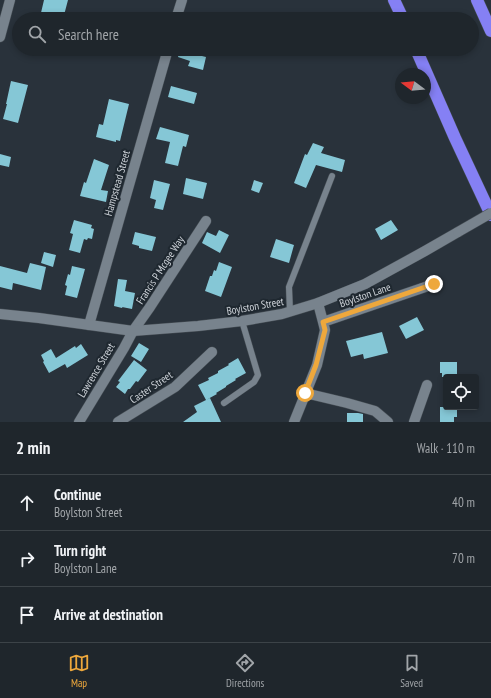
<!DOCTYPE html>
<meta charset="utf-8">
<style>
:root{--surface:#1f262c;--page:#272e34;--text:#f1f3f6;--muted:#a1a5a9;--line:#3c4348;--accent:#eea83c}
body{margin:0;font-family:"PT Sans Narrow",sans-serif;background:var(--page);color:var(--text)}
.controls{position:absolute;right:12px;bottom:12px;display:grid;overflow:hidden;border-radius:4px;box-shadow:0 2px 6px #0003}
.controls button{width:36px;height:36px;display:grid;place-items:center;padding:0;border:0;border-bottom:1px solid var(--line);background:var(--surface);color:var(--text);font:20px sans-serif}
.compass{position:absolute;left:395px;top:68px;width:36px;height:36px;border-radius:50%;background:var(--surface);box-shadow:0 2px 6px #0003;rotate:286deg}
.stop{position:absolute;width:12px;height:12px;margin:-9px;border:3px solid #eea83c;border-radius:50%;background:#fff}
.stop.end{background:#eea83c;border-color:#fff;box-shadow:0 1px 4px #0008}
.list{margin:0;padding:0;list-style:none}
h2{display:flex;justify-content:space-between;align-items:center;height:52px;margin:0;padding:0 16px;font-size:17px}
h2 small{font-size:13px;font-weight:400;color:var(--muted)}
.list li{display:grid;grid-template-columns:26px 1fr auto;gap:12px;align-items:center;box-sizing:border-box;height:56px;padding:0 16px;border-top:1px solid var(--line)}
.list b{display:block;font-size:15px;white-space:nowrap}
.list p{margin:0;font-size:13px;white-space:nowrap;color:var(--muted)}
.list em{font-size:13px;font-style:normal;color:var(--muted)}
.icon{flex:none;width:22px;height:22px;fill:none;stroke:currentColor;stroke-width:2;stroke-linecap:round;stroke-linejoin:round}
.map{position:relative;flex:none;width:491px;height:422px;overflow:hidden}
.search{position:absolute;background:var(--surface);box-shadow:0 2px 6px #0003;left:12px;right:12px;top:12px;height:44px;display:flex;align-items:center;gap:10px;box-sizing:border-box;padding:0 14px;border-radius:22px;color:var(--muted);font-size:15px}
.sheet{height:220px;background:var(--surface)}
nav{display:flex;justify-content:space-around;align-items:center;box-sizing:border-box;height:56px;border-top:1px solid var(--line);background:var(--surface);font-size:11px;color:var(--muted)}
nav a{display:grid;justify-items:center;gap:2px}
nav .on{color:var(--accent)}
.map>svg:first-child{display:block}
.building{fill:#85c7d6}
.lines{fill:none;stroke-linecap:round;stroke-linejoin:round}
.service-casing{stroke:#464e55;stroke-width:7}
.minor-casing{stroke:#464e55;stroke-width:11}
.tertiary-casing{stroke:#464e55;stroke-width:11}
.secondary-casing{stroke:#464e55;stroke-width:11}
.motorway-casing{stroke:#464e55;stroke-width:13}
.service{stroke:#78838d;stroke-width:6}
.minor{stroke:#78838d;stroke-width:10}
.tertiary{stroke:#78838d;stroke-width:10}
.secondary{stroke:#78838d;stroke-width:10}
.motorway{stroke:#8580f4;stroke-width:12}
.secondary-bridge-casing{stroke:#464e55;stroke-width:11;stroke-linecap:butt}
.secondary-bridge{stroke:#78838d;stroke-width:10}
.route{stroke:#eea83c;stroke-width:5}
.labels{text-anchor:middle;stroke-width:4;stroke-linejoin:round;paint-order:stroke}
.street-label{font-size:11px;fill:#ced3d9;stroke:#1f2830}
</style>
<div class="map">
<svg width="491" height="422" viewBox="0 0 491 422">
<rect width="100%" height="100%" fill="#29323b"/>
<!-- building -->
<path class="building" d="M44 0H68L63 19H50L40 17Z
M180 49H199L204 50 202 56 206 57 203 70 188 66 190 61 178 57Z
M11 81 28 85 18 123 3 119 7 104H6Z
M171 86 197 93 194 104 168 97Z
M109 99 129 104 120 141 116 140V142L96 137 99 124 103 125Z
M160 127 189 135 186 147 183 146 178 166 165 163 170 142 156 139Z
M313 143 324 147 321 153 345 160 342 172 316 165 306 188 294 183 305 154 307 155Z
M0 154 11 157 9 167 0 165Z
M94 159 109 165 101 190 108 191 106 202 80 196 84 182 86 183Z
M186 178 207 183 203 199 183 194Z
M154 180 170 184 163 210 154 208 156 200 150 198Z
M254 180 263 183 259 193 251 190Z
M74 220 92 225 91 228 94 229 92 239 88 238 87 240 84 239 80 253 69 250 73 234 70 233Z
M391 220 398 230 381 240 375 229Z
M219 230 229 235 220 253 202 243 207 232 216 236Z
M135 232 156 237 152 251 139 248V246L132 244Z
M276 239 294 245 289 263 270 257Z
M44 252 56 255 53 267 41 263Z
M219 262 232 267 221 297 205 291 210 276H212L214 270 216 271Z
M30 263 46 267 41 290 13 283 12 290 0 287V266L27 273Z
M72 266 85 269 77 298 65 295 67 286 65 285 68 274 70 275Z
M118 279 127 280 125 291 135 293 132 309 122 307 123 304 122 308 114 306Z
M417 317 424 330 406 339 399 326Z
M382 332 388 353 364 359 363 354 351 357 346 341Z
M139 343 149 349 141 362 131 356Z
M81 344 88 355 67 368 65 364 49 373 43 362 44 361 41 355 51 349 56 358 75 346 76 348Z
M238 358 246 373 235 379 236 380 226 386V387L216 393 217 394 206 400 198 385 209 380 208 378 218 373V371L229 365 228 364Z
M134 360 147 370 138 382 136 381 130 389H128L125 394 116 387 120 382 118 381Z
M440 362H457V377H442V373H440Z
M210 398 221 422H183L197 412 194 406Z
M440 407H457V417H454V422H440Z
M347 413H358L363 414V422H347Z"/>
<g class="lines">
<defs>
<path id="service" d="M290 312 289 287 332 176
M224 403 254 382 258 375 242 321"/>
<path id="minor" d="M176 19 182 0
M0 37 10 0
M318 303 323 322 434 284
M89 325 168 49
M133 331 150 307 206 221
M305 393 347 403 375 411 388 422
M118 422 175 387 212 352
M294 422 317 365 325 330 323 322
M414 422 427 385"/>
<path id="tertiary" d="M79 422 124 348 133 331"/>
<path id="secondary" d="M0 314 39 318 133 331 198 326 242 321 282 314 318 303 365 284 425 251 458 232"/>
<path id="motorway" d="M394 0 403 19
M477 0 491 31
M416 49 455 138 491 215"/>
</defs>
<!-- service casing -->
<use href="#service" class="service-casing"/>
<!-- minor casing -->
<use href="#minor" class="minor-casing"/>
<!-- tertiary casing -->
<use href="#tertiary" class="tertiary-casing"/>
<!-- secondary casing -->
<use href="#secondary" class="secondary-casing"/>
<!-- motorway casing -->
<use href="#motorway" class="motorway-casing"/>
<!-- service -->
<use href="#service" class="service"/>
<!-- minor -->
<use href="#minor" class="minor"/>
<!-- tertiary -->
<use href="#tertiary" class="tertiary"/>
<!-- secondary -->
<use href="#secondary" class="secondary"/>
<!-- motorway -->
<use href="#motorway" class="motorway"/>
<defs>
<path id="secondary-bridge" d="M458 232 491 213"/>
</defs>
<!-- secondary-bridge casing -->
<use href="#secondary-bridge" class="secondary-bridge-casing"/>
<!-- secondary-bridge -->
<use href="#secondary-bridge" class="secondary-bridge"/>
</g>
<g class="lines">
<!-- route -->
<path class="route" d="M305 393 316 365 325 330 323 322 434 284"/>
</g>
<g class="labels">
<!-- street labels -->
<g class="street-label">
<text transform="translate(117 183) rotate(-74)" y="4">Hampstead Street</text>
<text transform="translate(160 270) rotate(-57)" y="4">Francis P Mcgee Way</text>
<text transform="translate(365 295) rotate(-19)" y="4">Boylston Lane</text>
<text transform="translate(255 306) rotate(-10)" y="4">Boylston Street</text>
<text transform="translate(96 370) rotate(-59)" y="4">Lawrence Street</text>
<text transform="translate(151 387) rotate(-34)" y="4">Caster Street</text>
</g>
</g>
</svg>
<div class="controls">
<button><svg class="icon" aria-label="locate" viewBox="0 0 24 24"><circle cx="12" cy="12" r="6"/><path d="M12 2v4M12 18v4M2 12h4M18 12h4"/></svg></button>
</div>
<svg class="compass" viewBox="-18 -18 36 36"><path d="M0-13l5 13h-10z" fill="#e53935"/><path d="M0 13l5-13h-10z" fill="#a1a5a9"/></svg>
<div class="stop" style="left:305px;top:393px"></div>
<div class="stop end" style="left:434px;top:284px"></div>
<div class="search"><svg class="icon" aria-label="search" viewBox="0 0 24 24"><circle cx="10" cy="10" r="6"/><path d="M15 15l6 6"/></svg>Search here</div>
</div>
<section class="sheet">
<h2>2 min<small>Walk · 110 m</small></h2>
<ul class="list">
<li><svg class="icon" aria-label="ahead" viewBox="0 0 24 24"><path d="M12 20V5M6 11l6-6 6 6"/></svg><div><b>Continue</b><p>Boylston Street</p></div><em>40 m</em></li>
<li><svg class="icon" aria-label="right" viewBox="0 0 24 24"><path d="M7 20v-9h11M14 6l5 5-5 5"/></svg><div><b>Turn right</b><p>Boylston Lane</p></div><em>70 m</em></li>
<li><svg class="icon" aria-label="arrive" viewBox="0 0 24 24"><path d="M6 21V4h12l-3 4 3 4H6"/></svg><div><b>Arrive at destination</b></div></li>
</ul>
</section>
<nav>
<a class="on"><svg class="icon" aria-label="map" viewBox="0 0 24 24"><path d="M3 6l6-2 6 2 6-2v14l-6 2-6-2-6 2zM9 4v14M15 6v14"/></svg>Map</a>
<a><svg class="icon" aria-label="directions" viewBox="0 0 24 24"><path d="M12 3l9 9-9 9-9-9zM9 14v-3h6M13 9l2 2-2 2"/></svg>Directions</a>
<a><svg class="icon" aria-label="saved" viewBox="0 0 24 24"><path d="M7 4h10v16l-5-4-5 4z"/></svg>Saved</a>
</nav>
